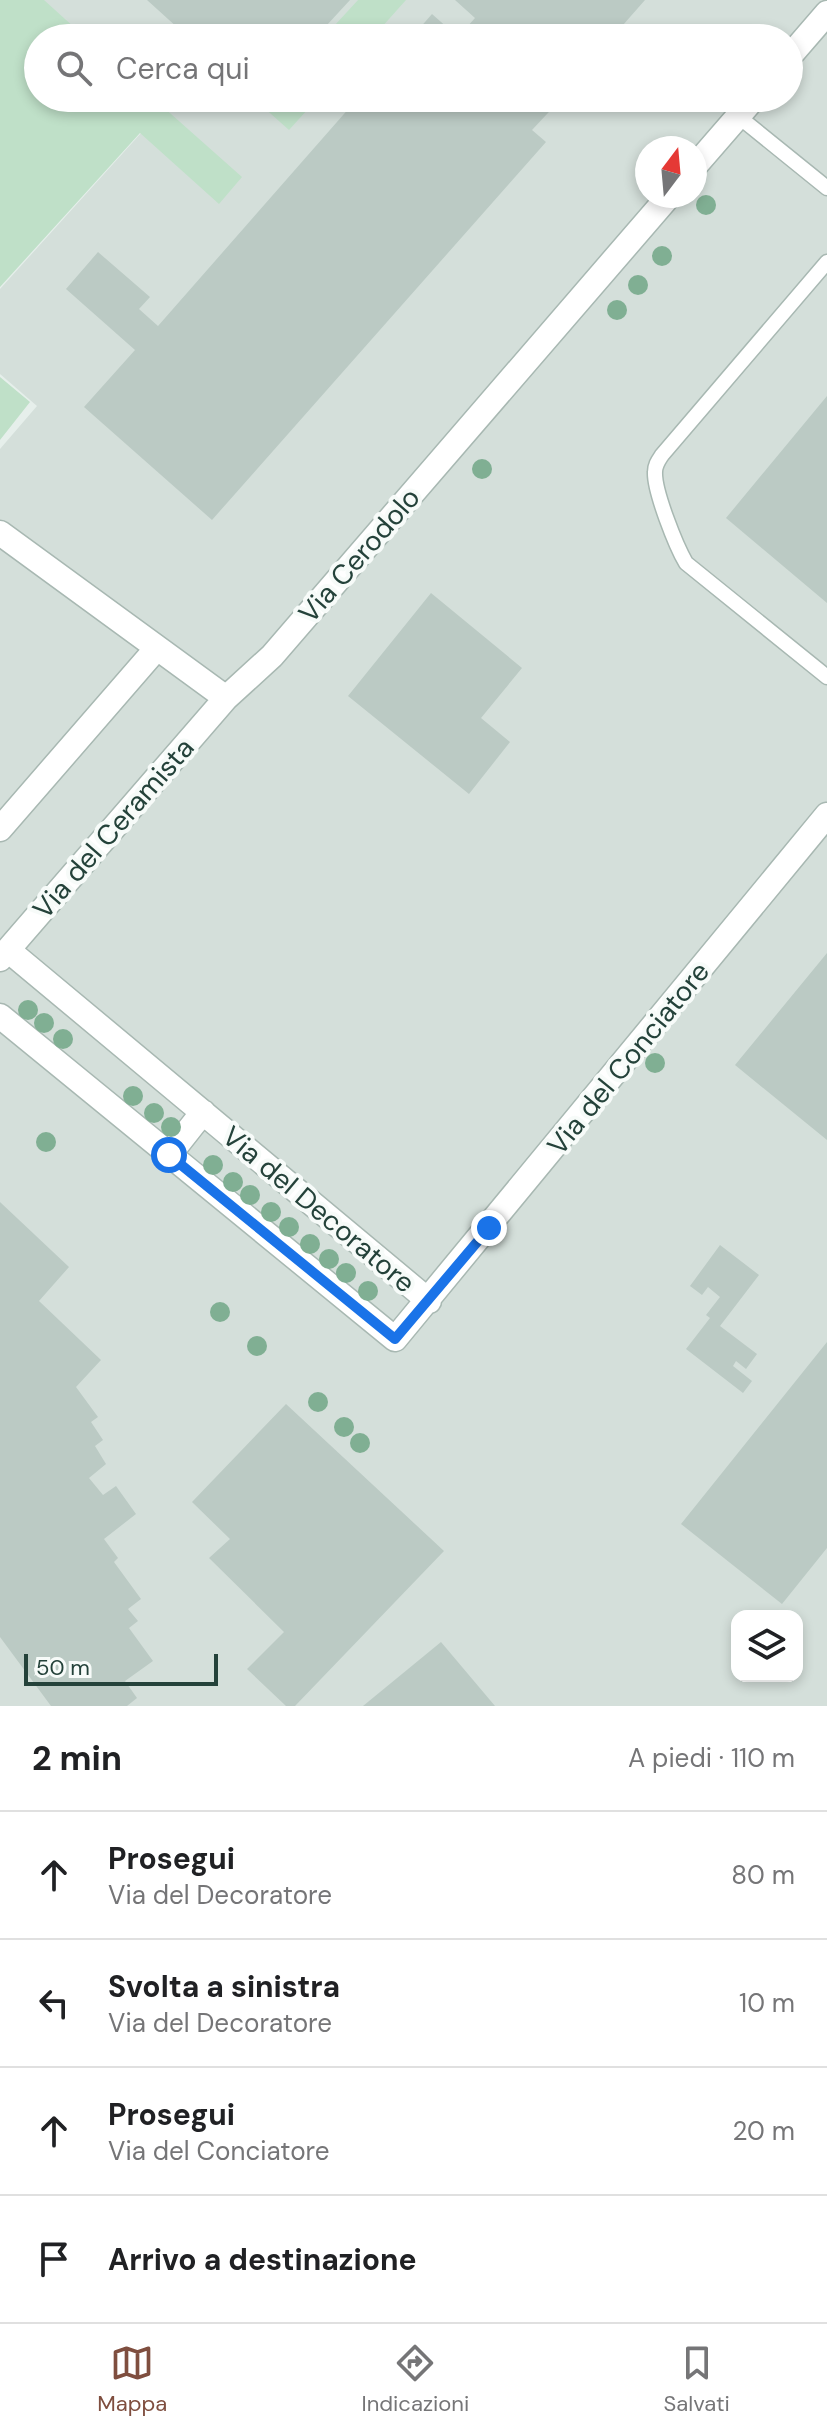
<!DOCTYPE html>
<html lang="it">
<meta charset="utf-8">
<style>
:root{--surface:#fff;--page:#f6f6f6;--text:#202124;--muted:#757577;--line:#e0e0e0;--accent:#7f4e3f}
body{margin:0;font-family:"DM Sans",sans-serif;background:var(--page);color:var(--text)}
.controls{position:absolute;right:24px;bottom:24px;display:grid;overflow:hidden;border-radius:16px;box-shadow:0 4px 12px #0003}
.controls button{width:72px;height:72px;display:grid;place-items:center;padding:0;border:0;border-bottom:2px solid var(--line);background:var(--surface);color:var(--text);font:40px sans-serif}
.compass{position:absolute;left:635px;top:136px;width:72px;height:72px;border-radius:50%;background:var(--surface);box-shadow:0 4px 12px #0003;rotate:16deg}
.scale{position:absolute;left:24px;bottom:20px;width:194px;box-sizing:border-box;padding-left:8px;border:4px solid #24423a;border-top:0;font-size:22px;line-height:28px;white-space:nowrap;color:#24423a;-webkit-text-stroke:6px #f7fbf9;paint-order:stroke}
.stop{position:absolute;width:24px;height:24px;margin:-18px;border:6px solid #1a73e8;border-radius:50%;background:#fff}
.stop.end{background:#1a73e8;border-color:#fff;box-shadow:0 2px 8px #0008}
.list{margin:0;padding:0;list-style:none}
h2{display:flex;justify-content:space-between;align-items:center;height:104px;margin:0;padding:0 32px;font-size:34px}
h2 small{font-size:26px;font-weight:400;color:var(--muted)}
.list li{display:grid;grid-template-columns:52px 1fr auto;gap:24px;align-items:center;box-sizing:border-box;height:128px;padding:0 32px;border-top:2px solid var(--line)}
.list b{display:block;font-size:30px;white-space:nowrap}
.list p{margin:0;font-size:26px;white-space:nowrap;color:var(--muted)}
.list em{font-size:26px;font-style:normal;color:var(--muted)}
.icon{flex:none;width:44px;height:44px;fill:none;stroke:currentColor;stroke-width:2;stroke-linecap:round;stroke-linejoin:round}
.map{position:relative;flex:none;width:827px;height:1706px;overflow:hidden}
.search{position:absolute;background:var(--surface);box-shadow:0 4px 12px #0003;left:24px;right:24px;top:24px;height:88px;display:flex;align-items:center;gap:20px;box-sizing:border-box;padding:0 28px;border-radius:44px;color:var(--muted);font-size:30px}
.sheet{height:616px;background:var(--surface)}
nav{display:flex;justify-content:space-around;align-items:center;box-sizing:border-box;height:112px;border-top:2px solid var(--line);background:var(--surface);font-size:22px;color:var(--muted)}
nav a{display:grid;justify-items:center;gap:4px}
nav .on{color:var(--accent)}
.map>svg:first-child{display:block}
.built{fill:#d4dfda;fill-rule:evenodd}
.green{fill:#bfe0c8}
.building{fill:#bbcac4}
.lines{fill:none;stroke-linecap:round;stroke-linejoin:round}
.service-casing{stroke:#a8b8b2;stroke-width:17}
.minor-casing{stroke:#a8b8b2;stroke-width:27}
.service{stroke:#fff;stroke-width:14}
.minor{stroke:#fff;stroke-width:24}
.tree{fill:#80af93}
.route{stroke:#1a73e8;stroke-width:10}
.labels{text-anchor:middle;stroke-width:8;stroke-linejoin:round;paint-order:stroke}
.street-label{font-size:28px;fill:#24423a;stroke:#f7fbf9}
</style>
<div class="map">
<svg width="827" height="1706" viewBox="0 0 827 1706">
<rect width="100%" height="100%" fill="#e6efeb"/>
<!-- built -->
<path class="built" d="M35 0H827V1706H0V449L37 406 0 374V289L151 122 129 98H789V38H72ZM647 148H695V196H647ZM737 1616H797V1676H737Z"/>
<!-- green -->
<path class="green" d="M0 0H44L86 38H38V98H153L242 177 219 204 140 133 0 287Z
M358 0H406L372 38H323Z
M269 98H318L289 130 262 106Z
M0 377 30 402 0 440Z"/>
<!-- building -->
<path class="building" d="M147 0H350L315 38H189Z
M455 0H645L623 25 634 35 632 38H411L432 14 458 37 475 18Z
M358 98H562L532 130 546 142 212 520 84 407 135 350 66 289 98 252 150 297 139 309 158 326Z
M827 396V603L726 518Z
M431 593 522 668 481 718 510 742 469 794 348 696Z
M827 953V1140L735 1065Z
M0 1202 69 1267 39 1301 101 1360 76 1387 98 1417 91 1422 103 1440 95 1446 106 1464 89 1478 103 1495 116 1486 136 1514 104 1539 118 1558 114 1562 141 1599 128 1609 138 1621 129 1628 153 1661 125 1681 137 1698 127 1706H51L0 1637Z
M720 1245 759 1275 720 1326 757 1354 746 1369 736 1361 733 1366 752 1381 743 1393 686 1349 710 1318 706 1315 720 1297 708 1287 702 1295 690 1286Z
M827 1342V1548L782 1604 681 1524Z
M286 1404 444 1551 295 1706H286L247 1669 284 1632 209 1558 230 1539 192 1502Z
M441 1642 495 1706H363Z"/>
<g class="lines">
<defs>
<path id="service" d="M738 116 827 188
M827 262 662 455C658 461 655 465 655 472 654 491 676 546 686 563L827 677"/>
<path id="minor" d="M789 57 827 13
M695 166 754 98
M0 533 226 698
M0 829 157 648
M8 950 429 1301
M0 959 226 698 272 656 669 196
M0 1016 395 1339 827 815
M169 1155 203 1112"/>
</defs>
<!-- service casing -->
<use href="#service" class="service-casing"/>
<!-- minor casing -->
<use href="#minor" class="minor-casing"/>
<!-- service -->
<use href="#service" class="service"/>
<!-- minor -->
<use href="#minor" class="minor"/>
</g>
<!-- trees -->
<g class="tree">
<circle cx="706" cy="205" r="10"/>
<circle cx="662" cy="256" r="10"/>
<circle cx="638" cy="285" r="10"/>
<circle cx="617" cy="310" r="10"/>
<circle cx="482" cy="469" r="10"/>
<circle cx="28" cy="1010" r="10"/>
<circle cx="44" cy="1023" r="10"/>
<circle cx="63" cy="1039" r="10"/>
<circle cx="655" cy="1063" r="10"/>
<circle cx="133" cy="1096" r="10"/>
<circle cx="154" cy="1113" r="10"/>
<circle cx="171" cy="1127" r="10"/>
<circle cx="46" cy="1142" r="10"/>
<circle cx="213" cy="1165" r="10"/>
<circle cx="233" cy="1182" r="10"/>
<circle cx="250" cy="1195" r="10"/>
<circle cx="271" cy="1212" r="10"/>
<circle cx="289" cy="1227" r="10"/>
<circle cx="310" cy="1244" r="10"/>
<circle cx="329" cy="1259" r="10"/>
<circle cx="346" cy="1273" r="10"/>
<circle cx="368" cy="1291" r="10"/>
<circle cx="220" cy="1312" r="10"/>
<circle cx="257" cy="1346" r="10"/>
<circle cx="318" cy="1402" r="10"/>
<circle cx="344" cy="1427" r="10"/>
<circle cx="360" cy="1443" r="10"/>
</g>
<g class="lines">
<!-- route -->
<path class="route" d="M169 1155 395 1339 489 1228"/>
</g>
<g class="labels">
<!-- street labels -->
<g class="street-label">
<text transform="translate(359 555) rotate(-49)" y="10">Via Cerodolo</text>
<text transform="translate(113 828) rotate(-49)" y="10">Via del Ceramista</text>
<text transform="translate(628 1058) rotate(-51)" y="10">Via del Conciatore</text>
<text transform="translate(319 1209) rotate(40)" y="10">Via del Decoratore</text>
</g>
</g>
</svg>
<div class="controls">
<button><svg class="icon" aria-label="layers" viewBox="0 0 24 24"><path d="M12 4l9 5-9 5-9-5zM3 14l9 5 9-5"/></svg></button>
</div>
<svg class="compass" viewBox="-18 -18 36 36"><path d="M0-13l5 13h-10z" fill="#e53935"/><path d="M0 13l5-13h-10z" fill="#757577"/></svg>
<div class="scale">50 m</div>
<div class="stop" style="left:169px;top:1155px"></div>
<div class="stop end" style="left:489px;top:1228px"></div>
<div class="search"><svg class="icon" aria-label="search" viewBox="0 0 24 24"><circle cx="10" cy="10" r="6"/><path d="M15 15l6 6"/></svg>Cerca qui</div>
</div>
<section class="sheet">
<h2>2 min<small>A piedi · 110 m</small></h2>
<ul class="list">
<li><svg class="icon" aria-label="ahead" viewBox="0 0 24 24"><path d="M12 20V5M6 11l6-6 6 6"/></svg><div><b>Prosegui</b><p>Via del Decoratore</p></div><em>80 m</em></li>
<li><svg class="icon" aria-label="left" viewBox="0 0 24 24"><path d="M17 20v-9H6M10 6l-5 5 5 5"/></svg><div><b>Svolta a sinistra</b><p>Via del Decoratore</p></div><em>10 m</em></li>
<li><svg class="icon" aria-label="ahead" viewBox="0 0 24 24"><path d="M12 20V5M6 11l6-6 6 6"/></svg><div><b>Prosegui</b><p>Via del Conciatore</p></div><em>20 m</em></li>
<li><svg class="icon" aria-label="arrive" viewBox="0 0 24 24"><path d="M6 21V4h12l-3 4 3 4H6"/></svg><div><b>Arrivo a destinazione</b></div></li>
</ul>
</section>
<nav>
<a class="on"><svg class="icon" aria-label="map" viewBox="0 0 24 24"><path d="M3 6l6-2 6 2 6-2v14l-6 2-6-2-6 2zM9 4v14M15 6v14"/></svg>Mappa</a>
<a><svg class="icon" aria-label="directions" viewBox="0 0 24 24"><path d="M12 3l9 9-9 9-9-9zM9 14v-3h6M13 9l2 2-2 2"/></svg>Indicazioni</a>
<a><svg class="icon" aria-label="saved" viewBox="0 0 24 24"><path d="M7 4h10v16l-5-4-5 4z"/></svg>Salvati</a>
</nav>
